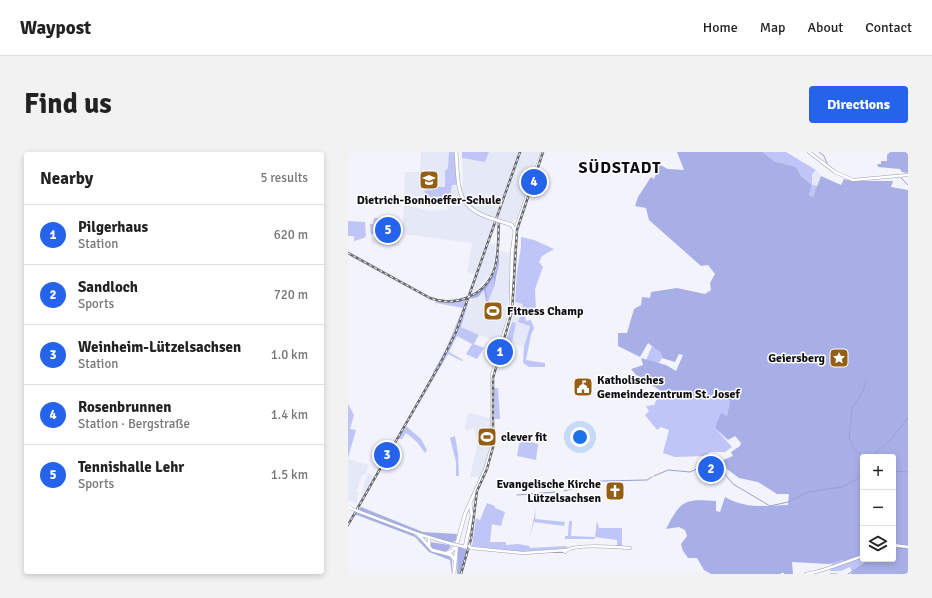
<!DOCTYPE html>
<meta charset="utf-8">
<style>
:root{--surface:#fff;--page:#f2f2f2;--text:#222;--muted:#767676;--line:#e0e0e0;--accent:#2563eb}
body{margin:0;font-family:Signika,sans-serif;background:var(--page);color:var(--text)}
.controls{position:absolute;right:12px;bottom:12px;display:grid;overflow:hidden;border-radius:4px;box-shadow:0 2px 6px #0003}
.controls button{width:36px;height:36px;display:grid;place-items:center;padding:0;border:0;border-bottom:1px solid var(--line);background:var(--surface);color:var(--text);font:20px sans-serif}
.you{position:absolute;left:232px;top:285px;width:14px;height:14px;margin:-10px;border:3px solid #fff;border-radius:50%;background:#1a73e8;box-shadow:0 0 0 6px #1a73e833}
.badge{display:grid;place-items:center;width:26px;height:26px;border-radius:50%;background:var(--accent);color:#fff;font-size:13px;font-weight:700}
.pin{position:absolute;translate:-50% -50%;border:2px solid #fff;box-shadow:0 1px 4px #0006}
.list{margin:0;padding:0;list-style:none}
h2{display:flex;justify-content:space-between;align-items:center;height:52px;margin:0;padding:0 16px;font-size:17px}
h2 small{font-size:13px;font-weight:400;color:var(--muted)}
.list li{display:grid;grid-template-columns:26px 1fr auto;gap:12px;align-items:center;box-sizing:border-box;height:60px;padding:0 16px;border-top:1px solid var(--line)}
.list b{display:block;font-size:15px;white-space:nowrap}
.list p{margin:0;font-size:13px;white-space:nowrap;color:var(--muted)}
.list em{font-size:13px;font-style:normal;color:var(--muted)}
.icon{flex:none;width:22px;height:22px;fill:none;stroke:currentColor;stroke-width:2;stroke-linecap:round;stroke-linejoin:round}
.map{position:relative;flex:none;width:560px;height:422px;overflow:hidden;border-radius:4px}
header{display:flex;align-items:center;gap:24px;box-sizing:border-box;height:56px;padding:0 20px;background:var(--surface);border-bottom:1px solid var(--line)}
header strong{font-size:19px}
nav{display:flex;gap:22px;margin-inline-start:auto;font-size:14px}
.intro{display:flex;align-items:center;justify-content:space-between;box-sizing:border-box;height:96px;padding:0 24px}
h1{margin:0;font-size:28px}
.button{padding:10px 18px;border-radius:4px;background:var(--accent);color:#fff;font-size:14px;font-weight:700}
main{display:flex;gap:24px;padding:0 24px}
aside{flex:1;background:var(--surface);border-radius:4px;box-shadow:0 2px 6px #0003}
.map>svg:first-child{display:block}
.built{fill:#e5e8f7;fill-rule:evenodd}
.green{fill:#bfc5f7}
.forest{fill:#a8afe6}
.lines{fill:none;stroke-linecap:round;stroke-linejoin:round}
.stream{stroke:#999fd6;stroke-width:1}
.secondary-casing{stroke:#9da0b3;stroke-width:3.5}
.primary-casing{stroke:#9da0b3;stroke-width:4}
.secondary{stroke:#fff;stroke-width:2.5}
.primary{stroke:#fff;stroke-width:3}
.rail-casing{stroke:#66676e;stroke-width:2.5}
.rail{stroke:#fff;stroke-width:1;stroke-dasharray:3;stroke-linecap:butt}
.secondary-bridge-casing{stroke:#9da0b3;stroke-width:3.5;stroke-linecap:butt}
.primary-bridge-casing{stroke:#9da0b3;stroke-width:4;stroke-linecap:butt}
.secondary-bridge{stroke:#fff;stroke-width:2.5}
.primary-bridge{stroke:#fff;stroke-width:3}
.labels{text-anchor:middle;stroke-width:3;stroke-linejoin:round;paint-order:stroke}
.poi-label{font-size:12px;font-weight:bold;fill:#0d0d14;stroke:#fff;text-anchor:start}
.district-label{font-size:16px;font-weight:bold;letter-spacing:1px;fill:#0d0d14;stroke:#fff}
</style>
<header>
<strong>Waypost</strong>
<nav><a>Home</a><a>Map</a><a>About</a><a>Contact</a></nav>
</header>
<div class="intro"><h1>Find us</h1><a class="button">Directions</a></div>
<main>
<aside>
<h2>Nearby<small>5 results</small></h2>
<ul class="list">
<li><span class="badge">1</span><div><b>Pilgerhaus</b><p>Station</p></div><em>620 m</em></li>
<li><span class="badge">2</span><div><b>Sandloch</b><p>Sports</p></div><em>720 m</em></li>
<li><span class="badge">3</span><div><b>Weinheim-Lützelsachsen</b><p>Station</p></div><em>1.0 km</em></li>
<li><span class="badge">4</span><div><b>Rosenbrunnen</b><p>Station · Bergstraße</p></div><em>1.4 km</em></li>
<li><span class="badge">5</span><div><b>Tennishalle Lehr</b><p>Sports</p></div><em>1.5 km</em></li>
</ul>
</aside>
<div class="map">
<svg width="560" height="422" viewBox="0 0 560 422">
<rect width="100%" height="100%" fill="#f2f3fb"/>
<!-- built -->
<path class="built" d="M73 0H102L104 34H115L114 6 137 10 141 0H191L169 66 165 70 152 67 151 99 162 100V139L154 185 149 190 113 175 123 148 130 145 136 138 140 149 149 126 151 102 145 125 138 134 123 145 112 175 99 201 9 358 7 357 15 343 13 342 20 321 26 324 65 257 97 200 119 148 100 151 80 147 0 102V99L81 144 95 148 120 144 127 122 119 120 124 91 54 82 56 53 83 59 100 57 99 54 76 53 56 47 57 20H72ZM149 70V98L145 117 140 127 137 132 125 141 143 121 147 105V91L141 93Z
M468 18 473 24 470 34 464 33V22Z
M35 84H52L51 94 23 92V86Z
M170 150 175 152 170 170 182 173 176 195 164 191 168 171 164 170 167 154H169Z
M120 261 143 266V292L140 308 132 325H122L129 293 126 276 118 279 117 276Z
M0 307 21 313 17 323 15 322 8 339 11 341 8 351 0 348Z
M130 334 124 388 112 422 122 389Z"/>
<!-- green -->
<path class="green" d="M101 0H107L111 33H104L101 50 81 52 76 39 79 38V35H97V19L100 16Z
M114 0H141L137 10 114 6Z
M415 0H438L468 18 464 22V33L470 34 465 45 461 43 464 33 453 24 448 15 426 9Z
M26 66H38V73H34V82H23L22 72H25Z
M0 69 17 70 18 84 16 86 6 89V84H0Z
M173 85 186 88 206 97 194 104 191 110 195 115 187 137 188 157H184L183 161 174 158 175 152 167 150 169 120 173 95Z
M146 124V135L140 150 138 137Z
M119 147C112 164 97 212 84 222L98 197 115 156 88 151 86 156 88 149 101 151Z
M122 147 113 175 131 183 126 192 136 196 129 207 118 202 124 192 109 184 101 200 115 208 114 209 100 202 68 257 103 193Z
M173 161 177 162 178 169 183 168 186 176 183 183 178 208 197 211V215H181L175 211 176 195 182 174 170 170Z
M164 170 168 171 164 191H160L154 208 152 207Z
M304 194 313 201 314 206 311 211 298 208Z
M146 236H150L152 267H147Z
M313 239C333 253 330 245 351 243 360 242 373 247 382 248L379 264 367 276 384 295 377 300H362L358 304 327 305 315 301 321 278 313 275 309 278 297 263 301 259 298 254 306 253Z
M0 252 6 263 2 277 8 278 0 306Z
M58 274 73 287 79 298 77 301 69 290 58 281 54 287H50Z
M107 284 110 301 111 324H108V310L102 286Z
M172 287 190 292 188 308 169 304Z
M371 309 373 318 356 325 353 316Z
M139 351 147 354V356L157 360 153 374 144 372 142 390H158V393L170 392 181 394 182 396 218 394 220 396 171 400 124 394 128 366 132 368Z
M188 357 187 367 217 370 216 374 186 370 182 383Z
M221 369H224L223 384 247 385 249 369 251 376H274V394H269V388L247 385V387H217V384H220Z
M515 403V407H522L504 420 502 415 493 419H482L484 413 483 411Z"/>
<!-- forest -->
<path class="forest" d="M329 0H415L426 9 448 15 453 24 464 33 461 43 465 45 473 24 493 33 496 27 505 29H545L543 35 560 38V394L545 393V305H515V403L496 410 495 408 481 412 444 410 445 422H363L356 418 349 406H340L335 399 333 392 339 384 337 378 331 375 318 377C333 348 336 347 368 349V359L372 360 377 345C397 357 418 354 440 353L441 342H429L410 330 391 326 379 317 375 308 385 304 383 300 392 294 393 291 387 284 380 288 367 276 373 261 379 264 382 248 352 243 331 248 323 246 301 231V229L288 223 283 217 295 213 293 206 318 213 328 219 335 203 331 202 327 210 314 206 313 201 300 191 292 205 270 194V181H279L286 157 293 153 294 145 302 146 303 140 329 136 357 142 363 138 362 131 367 122 360 113 353 114 301 68 298 56 287 54 290 45 303 25 306 27 312 13 320 17 336 18Z
M542 0H560V21L554 20 552 17 530 15 529 12H533V9H539V3Z
M151 101V112L146 135V125L138 137 140 150 138 149 136 138 130 145 122 147 142 129 148 118Z
M13 355 75 380 109 382 108 388 104 391 68 380 10 358Z
M8 360 66 382 86 400 100 403 104 408V422L102 408 81 400 67 385 9 363 6 364Z
M82 390 101 393 103 395 99 399H90L82 395Z
M545 394 560 396V422H502L522 407H545Z
M111 395 120 398 112 422H109L110 396Z"/>
<g class="lines">
<!-- stream -->
<path class="stream" d="M471 0 476 4 479 11
M553 26 560 33
M515 305 506 297 501 286 504 257 515 239 518 229
M523 305 543 287 560 266
M352 315 359 312
M545 319 560 320
M375 320 385 332 422 354 440 350 460 340 494 335 509 327 515 320
M306 324 320 318 342 320 351 316
M254 329 299 328 304 325
M232 334H240L253 329
M216 339 231 335
M169 343 208 340
M545 398 559 396
M482 422H489
M500 422 524 407"/>
<defs>
<path id="secondary" d="M461 0 487 20 505 28 560 23
M167 78 194 0
M12 360 70 382 104 392
M545 393 560 395
M113 394 121 396
M123 396 175 401 219 398
M215 398 217 400C223 391 270 395 282 396
M434 422H435
M458 422C478 419 496 410 515 404"/>
<path id="primary" d="M108 0C111 35 106 55 145 67
M70 382 84 398 103 403 107 408
M81 386V395
M117 395 124 364 122 351
M99 401 104 399 108 393
M106 422 109 391 117 362 137 318 144 295V224L163 158 164 101 167 79 164 73 158 71"/>
</defs>
<!-- secondary casing -->
<use href="#secondary" class="secondary-casing"/>
<!-- primary casing -->
<use href="#primary" class="primary-casing"/>
<!-- secondary -->
<use href="#secondary" class="secondary"/>
<!-- primary -->
<use href="#primary" class="primary"/>
<defs>
<path id="rail" d="M0 101 82 146C108 156 139 143 147 115 151 100 150 84 151 69
M0 373 92 212 108 180 172 0
M113 422 123 387 129 339 139 317 145 295V226L164 159 169 78 195 0"/>
</defs>
<!-- rail casing -->
<use href="#rail" class="rail-casing"/>
<!-- rail -->
<use href="#rail" class="rail"/>
<defs>
<path id="secondary-bridge" d="M2 356 12 360
M104 392 113 394"/>
<path id="primary-bridge" d="M145 67 158 71
M121 394 123 396"/>
</defs>
<!-- secondary-bridge casing -->
<use href="#secondary-bridge" class="secondary-bridge-casing"/>
<!-- primary-bridge casing -->
<use href="#primary-bridge" class="primary-bridge-casing"/>
<!-- secondary-bridge -->
<use href="#secondary-bridge" class="secondary-bridge"/>
<!-- primary-bridge -->
<use href="#primary-bridge" class="primary-bridge"/>
</g>
<!-- icons -->
<defs>
<symbol id="school-square" viewBox="-11 -11 22 22"><rect x="-9" y="-9" width="18" height="18" rx="4" fill="#945f15" stroke="#fff"/><path d="M0-5L7-2L0 1L-7-2ZM-4 1L0 2.5L4 1V4Q0 6-4 4Z" fill="#fff"/></symbol>
<symbol id="stadium-square" viewBox="-11 -11 22 22"><rect x="-9" y="-9" width="18" height="18" rx="4" fill="#945f15" stroke="#fff"/><path d="M0-5a6.5 5 0 1 0 0 10a6.5 5 0 1 0 0-10ZM-3.5-1.8h7v3.6h-7Z" fill="#fff"/></symbol>
<symbol id="sight-square" viewBox="-11 -11 22 22"><rect x="-9" y="-9" width="18" height="18" rx="4" fill="#945f15" stroke="#fff"/><path d="M0-6L1.8-2.2L6-1.7L2.9 1.2L3.7 5.4L0 3.3L-3.7 5.4L-2.9 1.2L-6-1.7L-1.8-2.2Z" fill="#fff"/></symbol>
<symbol id="civic-square" viewBox="-11 -11 22 22"><rect x="-9" y="-9" width="18" height="18" rx="4" fill="#945f15" stroke="#fff"/><path d="M-.6-6.5H3V-4.5H.6V-3L4-1V1h2V6H-6V1h2V-1L-.6-3ZM-1.2 2.5V6h2.4V2.5Z" fill="#fff"/></symbol>
<symbol id="church-square" viewBox="-11 -11 22 22"><rect x="-9" y="-9" width="18" height="18" rx="4" fill="#945f15" stroke="#fff"/><path d="M-1.2-6h2.4v3.5h3.3v2.4h-3.3V6h-2.4V-.1h-3.3v-2.4h3.3Z" fill="#fff"/></symbol>
</defs>
<g fill-rule="evenodd">
<use href="#school-square" x="70" y="17" width="22" height="22"/>
<use href="#stadium-square" x="134" y="148" width="22" height="22"/>
<use href="#sight-square" x="480" y="195" width="22" height="22"/>
<use href="#civic-square" x="224" y="224" width="22" height="22"/>
<use href="#stadium-square" x="128" y="274" width="22" height="22"/>
<use href="#church-square" x="256" y="328" width="22" height="22"/>
</g>
<g class="labels">
<!-- poi labels -->
<g class="poi-label">
<text x="81" y="52" text-anchor="middle">Dietrich-Bonhoeffer-Schule</text>
<text x="159" y="163">Fitness Champ</text>
<text x="477" y="210" text-anchor="end">Geiersberg</text>
<text x="249" y="232">Katholisches<tspan x="249" dy="14">Gemeindezentrum St. Josef</tspan></text>
<text x="153" y="289">clever fit</text>
<text x="253" y="336" text-anchor="end">Evangelische Kirche<tspan x="253" dy="14">Lützelsachsen</tspan></text>
</g>
<!-- district labels -->
<g class="district-label">
<text x="272" y="21">SÜDSTADT</text>
</g>
</g>
</svg>
<div class="controls">
<button>+</button>
<button>−</button>
<button><svg class="icon" aria-label="layers" viewBox="0 0 24 24"><path d="M12 4l9 5-9 5-9-5zM3 14l9 5 9-5"/></svg></button>
</div>
<div class="you"></div>
<div class="pin badge" style="left:152px;top:200px">1</div>
<div class="pin badge" style="left:363px;top:317px">2</div>
<div class="pin badge" style="left:39px;top:303px">3</div>
<div class="pin badge" style="left:186px;top:30px">4</div>
<div class="pin badge" style="left:40px;top:78px">5</div>
</div>
</main>
